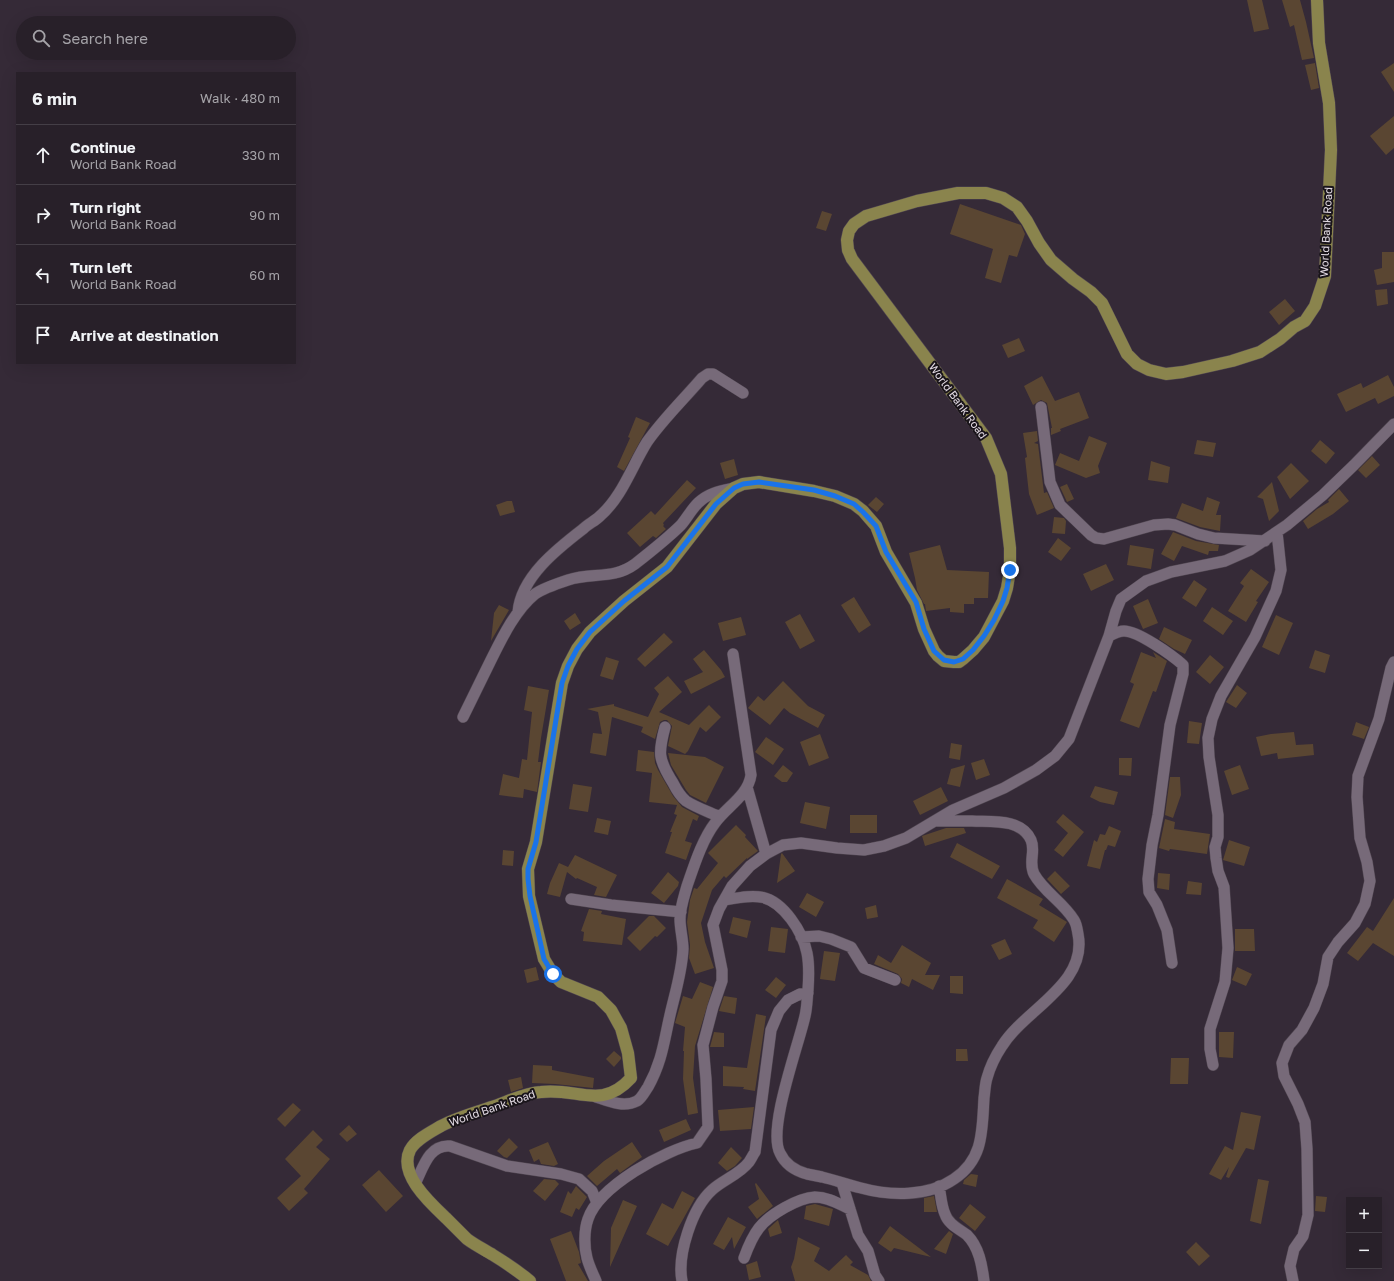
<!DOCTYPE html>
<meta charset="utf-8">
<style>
:root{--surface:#282029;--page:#342d35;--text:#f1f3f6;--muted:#a5a3a8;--line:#443e46}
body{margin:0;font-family:"Golos Text",sans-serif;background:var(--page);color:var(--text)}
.controls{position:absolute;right:12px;bottom:12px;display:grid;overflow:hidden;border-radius:0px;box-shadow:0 4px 16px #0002}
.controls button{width:36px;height:36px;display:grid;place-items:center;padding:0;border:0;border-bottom:1px solid var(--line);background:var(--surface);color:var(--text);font:20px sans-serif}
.stop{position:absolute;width:12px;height:12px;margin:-9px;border:3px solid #1a73e8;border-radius:50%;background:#fff}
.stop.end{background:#1a73e8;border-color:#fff;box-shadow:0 1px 4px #0008}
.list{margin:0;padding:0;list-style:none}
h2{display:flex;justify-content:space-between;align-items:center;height:52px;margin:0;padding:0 16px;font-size:17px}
h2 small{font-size:13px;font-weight:400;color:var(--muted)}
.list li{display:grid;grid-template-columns:26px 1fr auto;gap:12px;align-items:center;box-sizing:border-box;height:60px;padding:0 16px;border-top:1px solid var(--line)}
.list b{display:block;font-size:15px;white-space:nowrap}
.list p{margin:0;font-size:13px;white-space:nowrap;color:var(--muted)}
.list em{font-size:13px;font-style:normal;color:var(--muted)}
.icon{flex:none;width:22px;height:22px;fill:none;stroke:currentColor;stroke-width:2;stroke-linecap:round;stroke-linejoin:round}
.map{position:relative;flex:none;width:1394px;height:1281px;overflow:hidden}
.search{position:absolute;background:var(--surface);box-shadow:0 4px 16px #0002;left:16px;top:16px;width:280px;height:44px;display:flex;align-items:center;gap:10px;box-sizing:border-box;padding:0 14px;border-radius:22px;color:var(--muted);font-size:15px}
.panel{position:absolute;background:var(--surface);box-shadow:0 4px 16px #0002;left:16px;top:72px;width:280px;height:292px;border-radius:0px}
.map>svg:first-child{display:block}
.building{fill:#5a4632}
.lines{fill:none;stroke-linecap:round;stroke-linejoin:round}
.minor-casing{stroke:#504651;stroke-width:12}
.primary-casing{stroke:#504651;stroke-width:13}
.minor{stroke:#776a79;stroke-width:11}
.primary{stroke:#8a844d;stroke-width:12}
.route{stroke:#1a73e8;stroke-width:5}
.labels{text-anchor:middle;stroke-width:4;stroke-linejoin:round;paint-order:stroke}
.street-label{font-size:11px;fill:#e3dbe4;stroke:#19141a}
</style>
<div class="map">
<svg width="1394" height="1281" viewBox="0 0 1394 1281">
<rect width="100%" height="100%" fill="#352a37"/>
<!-- building -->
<path class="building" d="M1247 0H1262L1269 29 1254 32Z
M1282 0H1300L1306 22 1314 58 1302 60 1294 25 1290 27Z
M1315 63 1319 88 1311 90 1305 65Z
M1394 63V92L1381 72Z
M1394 116V148L1386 155 1370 136Z
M960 204 1021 225 1025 234 1017 257 1009 255 1001 283 985 278 993 249 950 234Z
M822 211 832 214 826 231 816 228Z
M1382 252H1394V282L1377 285 1374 270 1382 268Z
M1387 289 1388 304 1377 306 1375 290Z
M1285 299 1295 311 1279 325 1269 312Z
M1019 338 1025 351 1008 358 1002 345Z
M1388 375 1394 387V396L1378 404 1375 398 1346 412 1337 394 1361 383 1363 388Z
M1042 376 1055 401 1079 392 1089 418 1060 429 1061 431 1051 435V428H1052L1047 403 1041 400 1033 405 1024 386Z
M636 417 650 423 624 471 617 467 630 438 628 437Z
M1037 431 1038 441 1034 443 1038 444 1044 493 1047 492 1054 508 1037 515 1029 494 1025 458 1027 457 1023 433Z
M1089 436 1107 443 1098 466 1100 473 1086 478 1055 465 1060 453 1079 461Z
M1197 440 1216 443 1213 457 1194 454Z
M1320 440 1335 453 1326 464 1311 451Z
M1372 456 1380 465 1366 478 1358 470Z
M734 459 738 475 725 479 720 463Z
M1151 461 1170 467 1168 483 1148 480Z
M1291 463 1309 481 1290 499 1277 477Z
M687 480 696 488 663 523 664 525 663 526 666 529 656 538 653 536 640 547 627 533 651 511 655 515Z
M1272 482 1279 511 1269 521 1263 499 1257 497Z
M1067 484 1074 499 1067 502 1060 487Z
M1339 489 1349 501 1333 514 1308 529 1303 521 1317 509 1329 502 1328 500Z
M876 497 884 504 877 512 868 505Z
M1207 497 1220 502 1216 515H1221L1220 531 1200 527 1176 518 1182 503 1203 511Z
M507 501H512L515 512 500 516 496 505Z
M1054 517 1064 518 1066 521 1065 534 1052 533Z
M1173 532 1196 541 1219 545 1218 551H1209L1208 555 1182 546 1174 561 1161 554Z
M1058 538 1071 548 1061 561 1048 552Z
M940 545 947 570 989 572 988 598H974V604H964V613L950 612V608L926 611 925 604H924L917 590 915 578 909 553Z
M1130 545 1154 549 1151 569 1127 565Z
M1106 564 1114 580 1091 591 1083 574Z
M1251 569 1269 582 1256 601 1258 602 1246 622 1228 611 1244 586 1240 583Z
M1194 580 1207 589 1196 607 1182 598Z
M854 597 871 625 859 633 841 605Z
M1148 599 1158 623 1143 629 1133 606Z
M499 605 509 610 491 641 494 613Z
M1212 607 1233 621 1223 635 1203 621Z
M575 613 581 623 570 630 564 621Z
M800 614 815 641 800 649 785 622Z
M1276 615 1293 623 1279 655 1262 647Z
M741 617 746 635 723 641 718 623Z
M1164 627 1192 640 1185 654 1174 649 1159 639Z
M664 633 673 642 645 667 637 659Z
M704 650 721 670 725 677 691 694 684 681 703 672 693 659Z
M1315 650 1330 655 1325 673 1309 668Z
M1141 652 1156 658 1153 652 1167 661 1156 692 1153 691 1139 728 1120 721 1134 684 1130 682Z
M1210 655 1224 667 1210 684 1196 672Z
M606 657 619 661 613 680 600 676Z
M668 676 682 692 659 712 689 725 709 705 721 717 706 732 700 727 688 751 685 754 668 746 672 726 667 720H664L660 722 655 739 641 732 643 727 612 717 606 756 590 753 593 733 602 734 598 712 587 709 614 704V706L648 717 659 694 654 688Z
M783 681 808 706 825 715 818 728 790 713 784 708 770 725 748 708 758 696 764 701Z
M1237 685 1247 693 1236 708 1226 702Z
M528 686 549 690 541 738 538 762H541L537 792 524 789 523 798 499 795 503 774 519 778 522 759 527 760 532 712 524 710Z
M1189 721 1202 723 1199 744 1187 743Z
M1356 722 1369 727 1364 739 1352 735Z
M1294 732 1296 745 1313 744 1314 755 1278 759 1277 753 1261 756 1256 737 1271 734Z
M820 734 829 758 809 766 800 742Z
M766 737 784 749 773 765 755 752Z
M951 743 962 745 960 760 949 758Z
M638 750 654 752 655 763 658 770 673 796 682 807 699 816 697 821 693 819 685 841 692 843 686 860 665 853 672 832H670L677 815 674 814 677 805 649 802 652 773 636 771Z
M668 753 705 757 724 767 706 803 690 795 686 790 671 765Z
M1119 758H1132L1131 776 1119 775Z
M984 759 990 775 976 780 971 763Z
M783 765 793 773 787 782H782L774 776Z
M965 765 960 787 947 784 951 769Z
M1240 765 1249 789 1232 795 1224 771Z
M1170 777H1180L1181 795 1173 818 1165 815Z
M573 784 592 787 588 812 569 809Z
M1095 786 1118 792 1114 805 1100 802 1090 797Z
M941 787 948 801 920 815 913 801Z
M805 802 830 807 826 829 800 823Z
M1063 814 1084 832 1063 857 1054 850 1068 833 1056 822Z
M850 815H877V833H850Z
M597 818 611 821 608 835 594 832Z
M1165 819 1175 822 1174 829 1210 834 1207 854 1170 849 1169 851 1159 848Z
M736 825 746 835 745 837 758 851 747 859V858L726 878 724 876 712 890 701 923 705 942 714 968 695 974 689 958 690 945 687 922 690 900 694 888 697 889 718 863 708 853Z
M1109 826 1121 831 1115 847 1108 845 1106 850H1105L1100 869 1087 866 1094 840 1097 842 1100 834 1105 835Z
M946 828H964L966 833 925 846 922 836Z
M1229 840 1250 847 1244 866 1223 860Z
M957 843 1000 866 992 879 950 857Z
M503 850 514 851 513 866 502 865Z
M782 853 795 871 777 883 781 854Z
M575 855 617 875 606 897 594 895 597 887 577 878 576 879 567 872 560 897 547 894 550 883 559 863 568 867Z
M1055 871 1070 886 1061 894 1047 879Z
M668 872 679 882 678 886 664 903 651 893Z
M1158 873 1170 874 1169 890 1157 888Z
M1007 879 1043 899 1039 905 1067 922 1054 942 1033 928 1038 920 997 898Z
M1188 881 1202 883 1201 895 1186 894Z
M807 893 824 902 816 917 799 907Z
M1394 898V956L1373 943 1358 961 1347 953 1367 927 1373 931Z
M876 905 878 917 867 919 865 908Z
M589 909 602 911 601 914 626 919 622 945 583 941 584 932 581 931Z
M649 916H654L666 928 657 937 655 936 640 951 627 938Z
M733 917 751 921 747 938 729 933Z
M771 927 788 929 785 953 768 951Z
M1235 929H1254L1255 951H1235Z
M1005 939 1012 954 999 960 991 945Z
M902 945 931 963 925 975H940L933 990 912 979 909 987 901 983 902 979 898 974 874 964 878 955 891 963Z
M824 951 840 953 835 981 820 979Z
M536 967 539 980 527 983 524 970Z
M1237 967 1252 974 1246 986 1232 980Z
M950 976H963V994L950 993Z
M776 977 786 985 776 998 765 990Z
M700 982 713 987 695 1046 693 1078 698 1113 688 1115 683 1079 684 1051H683L685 1027 675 1023 683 996 692 999Z
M724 996 737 998 735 1014 719 1011Z
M756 1014 766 1016 755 1091 743 1089 744 1087 723 1086V1066L747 1068Z
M714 1032 724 1033V1047H710Z
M1219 1032H1234L1233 1058 1219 1057Z
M956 1049H967L968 1061H956Z
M614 1051 621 1057V1059L614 1067 606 1059Z
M1171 1058H1189L1188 1084H1170Z
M533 1065 552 1066V1070L594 1078 593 1088 555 1084 532 1083Z
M521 1077 523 1088 511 1092 508 1080Z
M293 1103 301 1110 285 1127 277 1119Z
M754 1107 751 1129 720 1131 718 1110Z
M1241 1112 1261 1116 1254 1150 1246 1148 1229 1178 1226 1177 1229 1167 1221 1180 1209 1174 1225 1146 1233 1150Z
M686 1119 691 1130 664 1142 659 1130Z
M349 1125 357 1134 347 1142 339 1134Z
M313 1130 323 1140 316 1147 330 1159 304 1189 308 1193 289 1211 277 1198 301 1176 285 1159Z
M509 1138 518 1147 507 1158 504 1157 497 1151Z
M548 1142 558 1164 554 1166 541 1164 539 1159 534 1162 529 1150Z
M632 1142 642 1157 620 1173 617 1169 597 1186 587 1176 604 1161Z
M731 1147 742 1158 735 1166 727 1171 718 1163Z
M379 1170 403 1196 386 1212 362 1185Z
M971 1174 978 1175 976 1187 963 1184 964 1180Z
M544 1179 555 1180 559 1184 545 1201 533 1191Z
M1258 1179 1269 1181 1261 1224 1250 1221Z
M756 1183 773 1206 757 1219 748 1207 759 1199 755 1184Z
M576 1186 587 1197 579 1210 576 1208 572 1217 560 1212 568 1191 571 1194Z
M682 1191 695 1198 668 1246 646 1234 662 1203 673 1209Z
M934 1196 937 1212H924V1198Z
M1316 1196 1327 1197 1325 1212 1315 1211Z
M623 1200 637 1206 610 1267 611 1228Z
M815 1204 833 1209 829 1226 804 1219 806 1206Z
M970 1204 986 1217 975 1231 959 1218Z
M728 1217 746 1227 734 1249 732 1237 724 1250 713 1244Z
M778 1220 782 1233 770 1237 768 1229Z
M890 1226 931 1257 894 1248 891 1252 878 1243Z
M571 1231 579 1252 581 1263 578 1264 588 1281H566L550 1239Z
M949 1231 953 1234 946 1254 934 1249Z
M798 1237 820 1248 814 1261 829 1271 846 1255 853 1262 850 1265 868 1275 871 1281H795L791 1267 794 1259Z
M1196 1242 1210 1256 1199 1266 1186 1252Z
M757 1261 761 1277 749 1280 746 1265Z"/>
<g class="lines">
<defs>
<path id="minor" d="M1041 407 1050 482 1060 505 1091 535 1096 538 1104 539 1154 525 1168 524 1175 525 1198 534 1214 538 1265 541
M518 612C521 577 557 549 583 529 588 524 595 521 600 516 622 497 632 466 647 442 663 419 684 399 702 378L708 374H713L743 393
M1109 636C1113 634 1119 631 1124 631 1138 631 1172 655 1183 665V674L1170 725 1158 815 1152 845 1148 879 1149 892 1157 905 1167 930 1172 963
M463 717C472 699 481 680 490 662 501 640 515 610 535 594 542 589 559 583 568 580 592 572 613 580 635 564 649 553 668 538 681 525 687 518 691 510 698 503 708 493 720 491 734 488
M665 727C658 753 658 759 673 783 676 789 680 796 686 801 695 807 709 812 720 817
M747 787 766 854
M571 899 611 905 681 912
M724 900C755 895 770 891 791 919 809 943 810 962 808 990 807 999 807 1008 805 1016 799 1044 767 1129 780 1153 785 1164 796 1171 807 1174 812 1175 817 1176 822 1177 835 1180 848 1185 861 1188 890 1196 928 1197 954 1179 984 1159 982 1130 984 1098 985 1091 985 1084 987 1078 990 1067 996 1055 1002 1046 1025 1009 1088 984 1078 934 1077 929 1077 925 1074 920 1063 902 1044 892 1034 874 1028 862 1036 851 1031 840 1021 818 991 822 972 821 960 821 948 821 936 821
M801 937 819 936 831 939 851 947 864 968 895 980
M1213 1065 1210 1049V1029L1225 982 1228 948 1224 887 1218 871 1216 858 1215 847 1218 837V815L1209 757 1208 738 1212 719 1221 696 1255 637 1276 591 1281 570 1277 532
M596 1097C608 1101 624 1108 637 1101 642 1098 645 1091 648 1087 662 1062 664 1041 670 1015 675 993 682 972 683 949 683 939 680 929 680 919 680 908 684 897 687 886 694 866 702 840 715 823 726 807 748 796 751 775L733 654
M842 1183 858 1235 868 1251 875 1275 879 1281
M415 1184C423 1168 429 1144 450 1146L507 1166 561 1174 579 1179 592 1191 597 1203
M939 1186C941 1195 941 1205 945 1214 948 1224 959 1229 967 1235 979 1247 982 1265 984 1281
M744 1258C748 1247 752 1237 759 1228 770 1214 798 1198 815 1197 828 1197 839 1204 850 1209
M596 1281C593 1274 589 1266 587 1258 584 1247 584 1230 588 1219 599 1186 665 1150 697 1143L708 1127 706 1079 703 1045 713 1007 722 981V970L713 925 719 909 732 886 750 866 766 854 783 845 801 843 837 848 864 850 884 846 906 838 953 810 1004 788 1036 770 1055 756 1069 739 1109 636 1116 611 1121 599 1146 581 1171 572 1225 561 1250 550 1287 525 1323 495 1354 465 1394 424
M682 1281C677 1255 692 1208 712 1190 723 1180 740 1174 749 1162 751 1159 753 1155 755 1152L771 1030 779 1011 788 1000 800 994 808 993
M1293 1281 1290 1266 1294 1249 1303 1236 1308 1215 1307 1149 1305 1122 1298 1104 1284 1076 1282 1063 1289 1045 1302 1030 1314 1008 1323 984 1328 957 1338 942 1355 923 1365 904 1370 881 1367 862 1360 838 1357 797 1358 776 1379 719 1391 668 1394 662"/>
<path id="primary" d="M530 1281C518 1271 506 1263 493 1255 485 1250 475 1245 467 1239 460 1232 453 1225 446 1218 430 1203 398 1174 410 1150 416 1139 431 1132 441 1126 458 1117 477 1112 495 1106 509 1101 525 1093 541 1092 577 1087 601 1111 631 1078L628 1053 621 1028 611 1010 598 997 561 982 553 974 544 959 529 896 528 869 536 842 562 683 568 666 577 649 590 632 624 601 667 567 716 504 734 488 743 484 759 482 814 491 835 496 854 504 863 511 876 526 886 552 916 603 924 629 934 651 938 656 944 661 954 662H959L963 659 973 650 984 637 1003 601 1007 588 1010 570V548L1001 474 986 438 852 259 848 250 847 240 849 231 854 224 866 216 917 201 958 193H986L1003 198 1017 207 1027 221 1039 243 1051 260 1073 279 1091 292 1102 303 1127 354 1137 364 1149 370 1166 374 1183 372 1232 361 1260 352 1280 339 1294 327 1305 321 1315 306 1325 276 1331 150 1329 103 1319 43 1317 0"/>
</defs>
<!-- minor casing -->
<use href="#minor" class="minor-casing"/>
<!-- primary casing -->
<use href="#primary" class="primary-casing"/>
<!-- minor -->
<use href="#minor" class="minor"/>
<!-- primary -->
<use href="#primary" class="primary"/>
</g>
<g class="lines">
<!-- route -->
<path class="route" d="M553 974 544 959 530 896 528 879V869L536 842 562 683 568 666 577 649 590 632 624 601 667 567 716 504 734 488 743 484 759 482 814 490 835 496 854 504 863 512 876 526 886 552 916 602 924 629 934 651 944 660 954 662 963 659 973 650 984 636 994 620 1003 601 1007 588 1010 570"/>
</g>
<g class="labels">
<!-- street labels -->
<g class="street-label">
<text transform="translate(1326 232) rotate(-87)" y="4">World Bank Road</text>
<text transform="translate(958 401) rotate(54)" y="4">World Bank Road</text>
<text transform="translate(492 1108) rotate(-19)" y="4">World Bank Road</text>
</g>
</g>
</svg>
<div class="controls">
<button>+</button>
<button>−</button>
</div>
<div class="stop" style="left:553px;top:974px"></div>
<div class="stop end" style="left:1010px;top:570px"></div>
<div class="search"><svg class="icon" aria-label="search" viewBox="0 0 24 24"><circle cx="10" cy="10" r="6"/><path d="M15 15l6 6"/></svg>Search here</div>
<section class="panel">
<h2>6 min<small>Walk · 480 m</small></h2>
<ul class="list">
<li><svg class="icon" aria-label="ahead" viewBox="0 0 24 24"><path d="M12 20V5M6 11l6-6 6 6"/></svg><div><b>Continue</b><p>World Bank Road</p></div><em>330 m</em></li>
<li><svg class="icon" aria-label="right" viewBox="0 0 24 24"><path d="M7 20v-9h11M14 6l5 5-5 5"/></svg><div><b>Turn right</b><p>World Bank Road</p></div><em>90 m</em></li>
<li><svg class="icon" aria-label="left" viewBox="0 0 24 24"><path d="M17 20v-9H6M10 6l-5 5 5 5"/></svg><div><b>Turn left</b><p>World Bank Road</p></div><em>60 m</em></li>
<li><svg class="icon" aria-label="arrive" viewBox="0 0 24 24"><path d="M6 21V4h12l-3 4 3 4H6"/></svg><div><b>Arrive at destination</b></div></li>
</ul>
</section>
</div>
